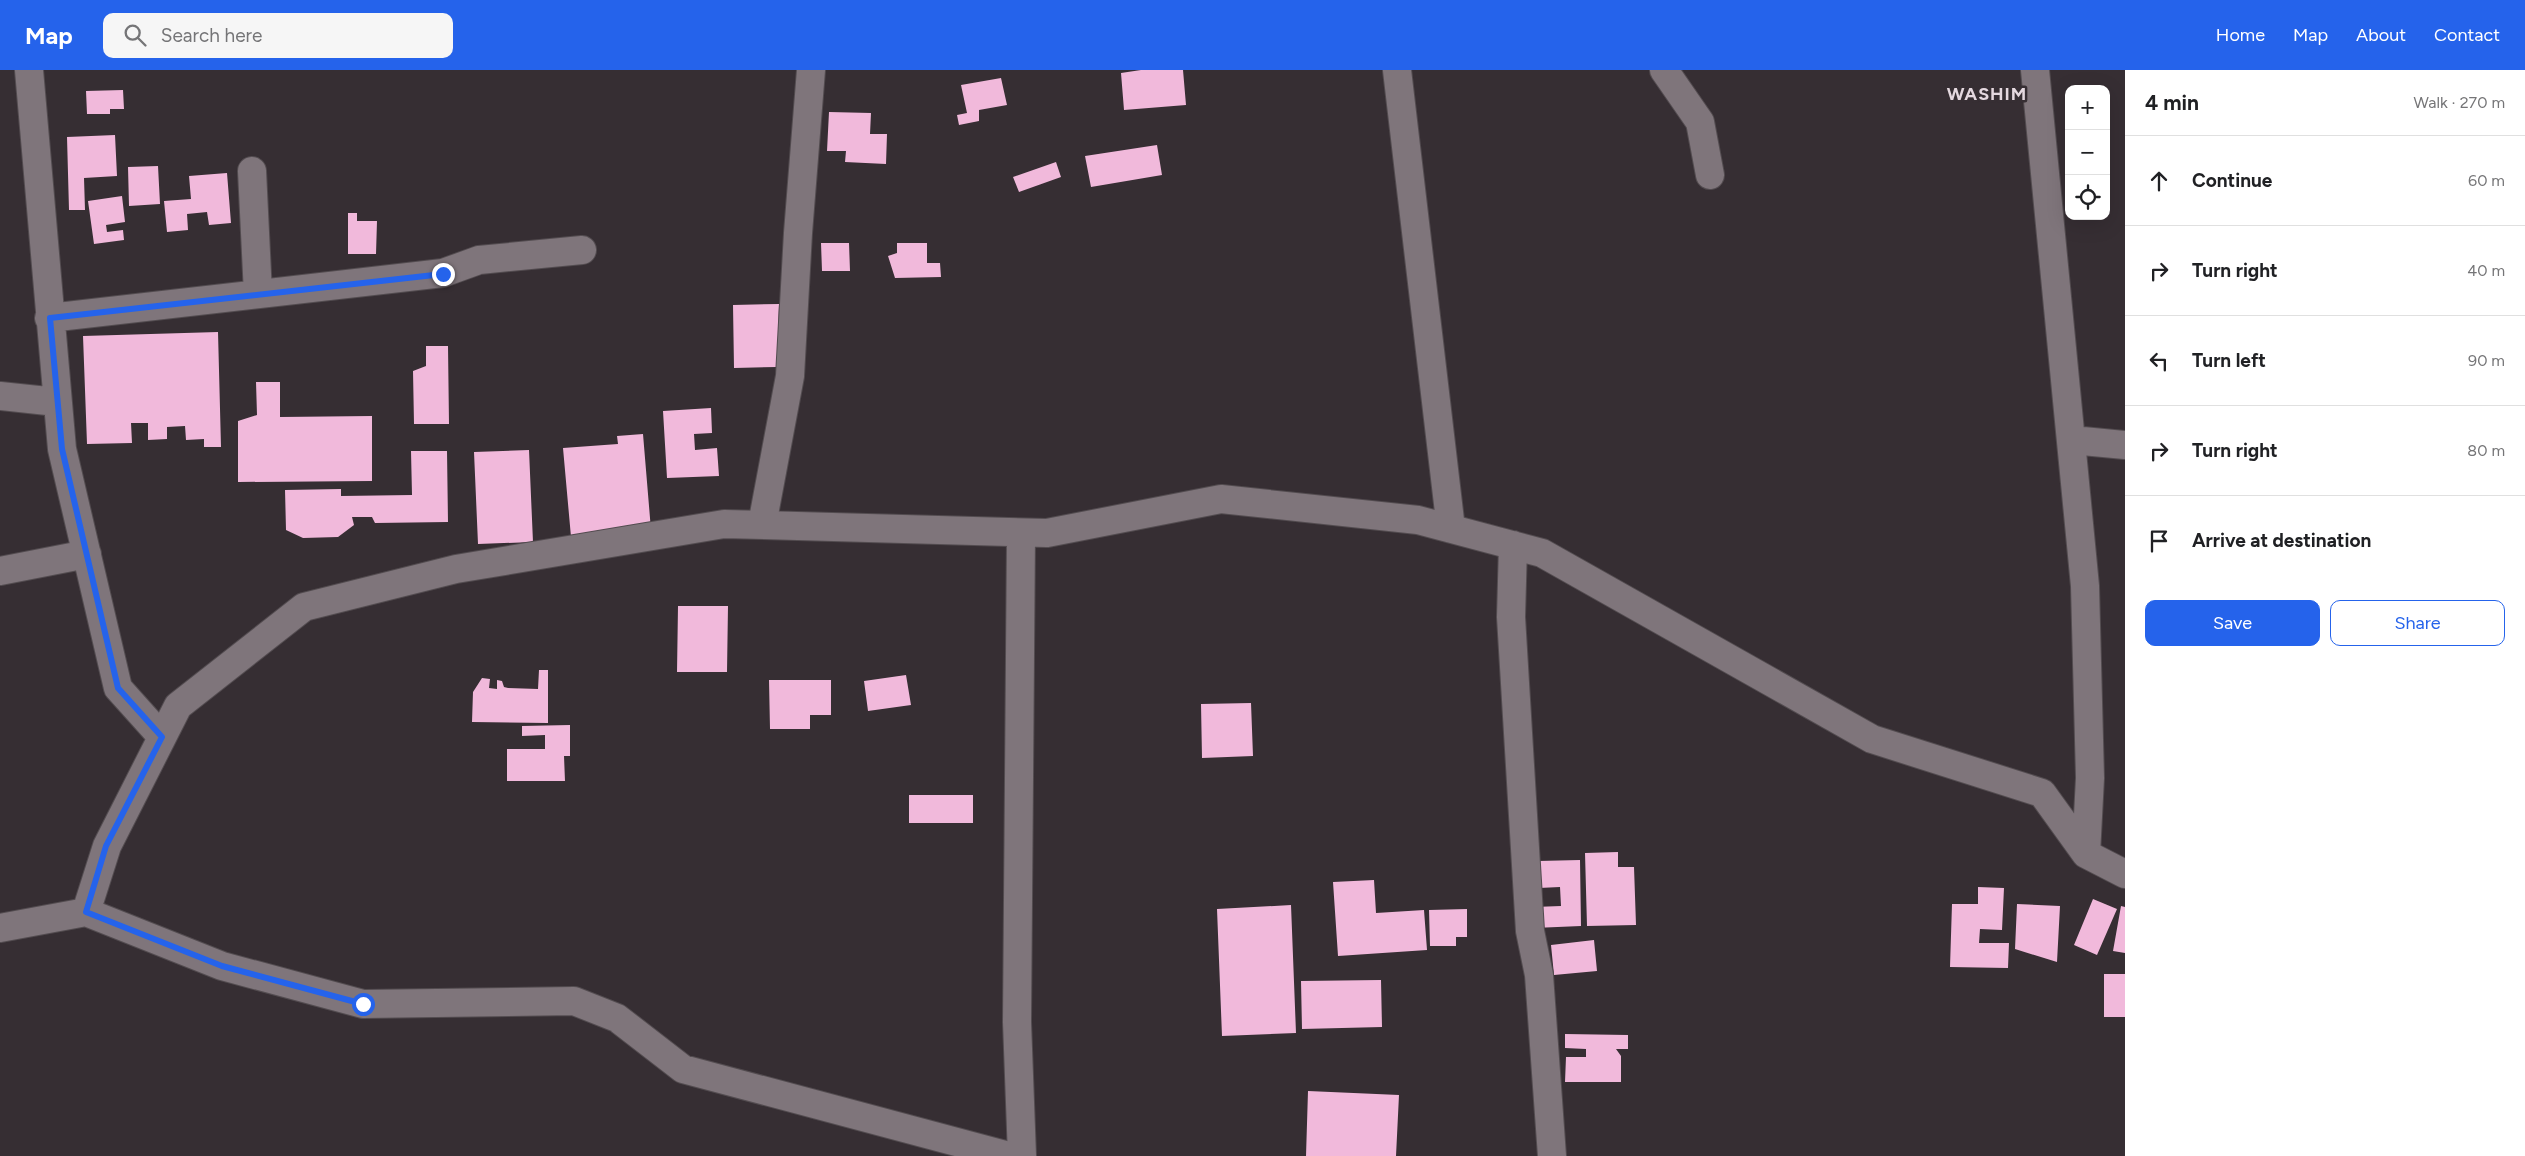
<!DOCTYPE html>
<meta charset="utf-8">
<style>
:root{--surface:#fff;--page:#f6f6f6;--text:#202124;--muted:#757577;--line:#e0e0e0;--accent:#2563eb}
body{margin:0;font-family:Figtree,sans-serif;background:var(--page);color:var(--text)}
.controls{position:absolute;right:15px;top:15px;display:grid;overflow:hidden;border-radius:10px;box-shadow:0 5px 20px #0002}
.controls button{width:45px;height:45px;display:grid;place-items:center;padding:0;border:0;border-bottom:1px solid var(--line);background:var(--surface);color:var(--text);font:25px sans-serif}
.stop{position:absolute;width:15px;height:15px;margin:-11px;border:4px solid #2563eb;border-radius:50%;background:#fff}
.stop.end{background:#2563eb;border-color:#fff;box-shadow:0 1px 5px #0008}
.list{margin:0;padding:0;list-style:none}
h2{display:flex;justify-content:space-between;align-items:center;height:65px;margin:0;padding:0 20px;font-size:21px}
h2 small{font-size:16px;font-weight:400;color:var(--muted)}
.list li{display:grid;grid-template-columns:32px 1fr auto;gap:15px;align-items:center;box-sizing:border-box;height:90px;padding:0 20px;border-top:1px solid var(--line)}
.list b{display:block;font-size:19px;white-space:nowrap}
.list em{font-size:16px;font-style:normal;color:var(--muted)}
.actions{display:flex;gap:10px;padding:15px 20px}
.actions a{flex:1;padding:11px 0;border:1px solid var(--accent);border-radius:10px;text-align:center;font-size:18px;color:var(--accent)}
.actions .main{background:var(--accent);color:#fff}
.icon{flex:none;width:28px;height:28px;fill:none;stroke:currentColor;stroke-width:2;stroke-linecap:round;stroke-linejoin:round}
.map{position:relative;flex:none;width:2125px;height:1086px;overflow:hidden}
header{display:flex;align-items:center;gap:30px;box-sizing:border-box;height:70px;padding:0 25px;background:var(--accent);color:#fff}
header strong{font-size:24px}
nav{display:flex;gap:28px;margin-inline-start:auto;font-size:18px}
.search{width:350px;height:45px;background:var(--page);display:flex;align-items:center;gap:12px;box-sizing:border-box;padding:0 18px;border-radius:10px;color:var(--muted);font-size:19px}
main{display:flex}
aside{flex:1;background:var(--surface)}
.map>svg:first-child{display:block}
.building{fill:#f1b9db}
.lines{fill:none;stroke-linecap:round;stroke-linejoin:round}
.minor-casing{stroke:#534c50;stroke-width:30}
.minor{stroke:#7f757b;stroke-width:28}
.route{stroke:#2563eb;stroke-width:6}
.labels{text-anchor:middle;stroke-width:5;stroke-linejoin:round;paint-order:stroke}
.district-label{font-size:18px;font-weight:bold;letter-spacing:1px;fill:#e4d8df;stroke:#362e33}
</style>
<header>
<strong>Map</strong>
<div class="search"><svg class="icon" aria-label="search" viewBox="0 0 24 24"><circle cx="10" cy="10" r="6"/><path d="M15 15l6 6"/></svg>Search here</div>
<nav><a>Home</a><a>Map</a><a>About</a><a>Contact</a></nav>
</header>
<main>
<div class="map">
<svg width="2125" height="1086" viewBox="0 0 2125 1086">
<rect width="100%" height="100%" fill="#362e33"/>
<!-- building -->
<path class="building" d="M1183 0 1186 35 1124 40 1121 3 1141 0Z
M1001 8 1007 35 979 40V51L959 55 957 45 967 43 961 15Z
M123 20 124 39H110V44H87L86 21Z
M829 42 871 43 870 64H887L886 94 845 92 846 81H827Z
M115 65 117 106 84 108 85 140H69L67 67Z
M1157 75 1162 105 1091 117 1085 86Z
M1056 92 1061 107 1019 122 1013 107Z
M158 96 160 134 129 136 128 97Z
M227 103 231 153 209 155 207 142 187 144 188 160 167 162 164 131 191 129 189 106Z
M122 126 125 152 106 155 107 162 123 160 124 170 94 174 88 131Z
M348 143H357V151H377L376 184H348Z
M821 173H849L850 201H822Z
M897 173H927V193H940L941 207 895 208 888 186 897 183Z
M779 234 777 297 734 298 733 235Z
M218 262 221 377H204V369L186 370 185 356 167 357V369L148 370V353H131L132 373 87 374 83 266Z
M426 276H448L449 354H414L413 301 426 296Z
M256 312H280V347L372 346V411L238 412V351L257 345Z
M711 338 712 363 694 364 695 380 717 378 719 406 667 408 663 341Z
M643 364 651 460 571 467 563 378 618 374 617 366Z
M529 380 533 472 478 474 474 382Z
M411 381H447L448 452 375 453 372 447H352L354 455 338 467 303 468 286 460 285 420 341 419V426L412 425Z
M678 536H728L727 602H677Z
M539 600H548V653L472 652 473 622 482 608 490 609 489 618 497 619V610L502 611 504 617 508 618 538 619Z
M906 605 911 635 868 641 864 611Z
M769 610H831V645H810V659H770Z
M1251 633 1253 686 1202 688 1201 634Z
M570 655V686H564L565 711H507V679H545V665L522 666V656Z
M909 725H973V753H909Z
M1618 782V797H1634L1636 855 1587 856 1585 783Z
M1580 790 1581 856 1534 858V837L1561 836 1560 817 1539 818 1538 791Z
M1374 810 1376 843 1424 840 1427 880 1338 886 1333 812Z
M1978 817 2004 818 2002 860 1980 859 1979 873H2009L2008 898 1950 897 1952 834H1978Z
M2093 829 2117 839 2097 885 2074 875Z
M2017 834 2060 836 2057 892 2015 879Z
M1291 835 1296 963 1222 966 1217 839Z
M2121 836 2125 837V883L2113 881Z
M1467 839V867H1456V876H1430L1429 840Z
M1594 870 1597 901 1554 905 1551 875Z
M2104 904H2125V947H2104Z
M1381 910 1382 957 1302 959 1301 911Z
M1565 964 1628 965V979H1616L1621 986V1012H1565L1566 987H1586V979L1565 978Z
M1308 1021 1399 1025 1396 1086H1306Z"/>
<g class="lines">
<defs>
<path id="minor" d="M29 0 62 379 118 618 162 667
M1397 0 1451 459
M1664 0 1700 52 1710 105
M2035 0 2085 516 2090 708 2086 784
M252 101 258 224
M49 248 443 203 479 190 582 180
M0 326 57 332
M2072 370 2125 375
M762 455 790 306 798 163 811 0
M1021 463 1017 952 1022 1086
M1513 475 1511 547 1530 861 1539 905 1552 1086
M0 501 87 484
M86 842 107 776 178 636 304 537 456 499 724 454 1047 463 1221 429 1418 450 1542 483 1872 669 2042 723 2086 784 2125 804
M0 858 86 842 222 896 363 934 574 931 617 948 683 999 1009 1086"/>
</defs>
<!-- minor casing -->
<use href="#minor" class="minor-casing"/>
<!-- minor -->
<use href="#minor" class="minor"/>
</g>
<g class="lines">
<!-- route -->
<path class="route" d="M363 934 222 896 86 842 106 776 162 667 118 618 62 379 50 248 443 204"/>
</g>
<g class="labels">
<!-- district labels -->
<g class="district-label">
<text x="1987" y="30">WASHIM</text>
</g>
</g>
</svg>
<div class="controls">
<button>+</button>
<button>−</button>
<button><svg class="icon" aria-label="locate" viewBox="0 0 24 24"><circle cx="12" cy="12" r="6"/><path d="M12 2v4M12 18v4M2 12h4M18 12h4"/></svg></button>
</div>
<div class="stop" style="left:363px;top:934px"></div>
<div class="stop end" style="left:443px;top:204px"></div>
</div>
<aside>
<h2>4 min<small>Walk · 270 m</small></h2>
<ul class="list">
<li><svg class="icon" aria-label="ahead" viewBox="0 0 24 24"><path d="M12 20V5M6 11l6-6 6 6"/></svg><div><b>Continue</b></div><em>60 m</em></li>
<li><svg class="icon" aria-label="right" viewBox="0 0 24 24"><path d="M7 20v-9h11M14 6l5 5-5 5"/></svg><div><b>Turn right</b></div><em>40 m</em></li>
<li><svg class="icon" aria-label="left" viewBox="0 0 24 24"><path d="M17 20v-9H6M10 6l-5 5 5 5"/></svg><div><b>Turn left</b></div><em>90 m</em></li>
<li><svg class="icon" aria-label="right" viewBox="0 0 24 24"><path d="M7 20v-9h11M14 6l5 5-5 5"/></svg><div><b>Turn right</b></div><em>80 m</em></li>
<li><svg class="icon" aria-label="arrive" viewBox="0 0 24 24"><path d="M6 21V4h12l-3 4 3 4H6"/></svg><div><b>Arrive at destination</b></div></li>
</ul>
<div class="actions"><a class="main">Save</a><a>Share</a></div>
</aside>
</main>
